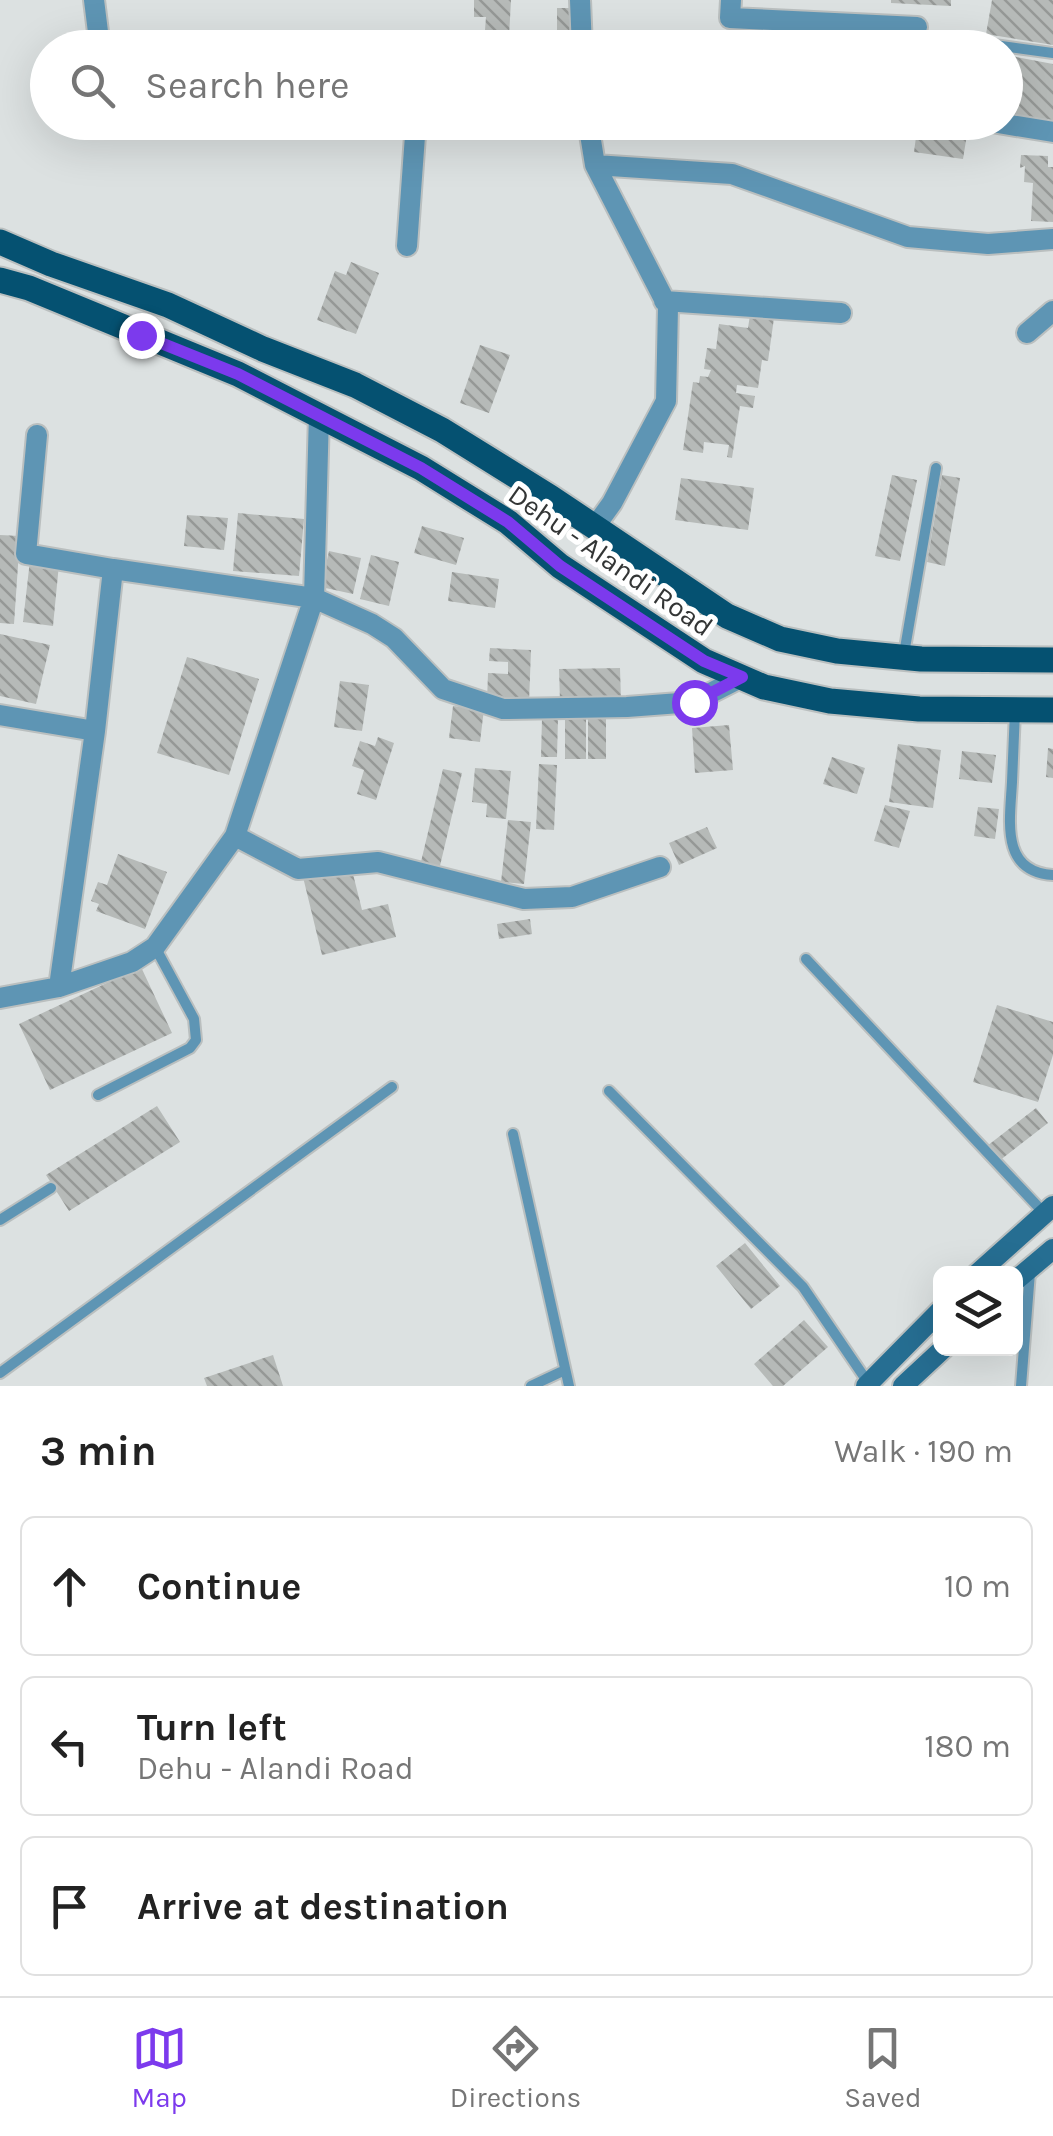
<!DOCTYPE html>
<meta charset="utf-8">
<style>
:root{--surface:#fff;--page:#f6f6f6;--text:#222;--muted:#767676;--line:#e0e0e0;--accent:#7c3aed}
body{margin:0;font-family:Karla,sans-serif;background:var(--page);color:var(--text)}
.controls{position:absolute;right:30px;bottom:30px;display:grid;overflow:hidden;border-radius:15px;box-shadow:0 10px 40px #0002}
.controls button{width:90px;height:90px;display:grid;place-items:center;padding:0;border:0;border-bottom:2px solid var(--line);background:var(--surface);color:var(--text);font:50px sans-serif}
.stop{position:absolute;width:30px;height:30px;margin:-22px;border:8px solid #7c3aed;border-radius:50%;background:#fff}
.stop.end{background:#7c3aed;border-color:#fff;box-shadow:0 2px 10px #0008}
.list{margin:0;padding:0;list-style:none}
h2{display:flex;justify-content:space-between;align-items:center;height:130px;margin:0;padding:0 40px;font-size:42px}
h2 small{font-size:32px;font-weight:400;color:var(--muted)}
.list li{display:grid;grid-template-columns:65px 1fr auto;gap:30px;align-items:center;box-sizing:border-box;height:140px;margin:0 20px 20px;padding:0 20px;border:2px solid var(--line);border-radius:15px}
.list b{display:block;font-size:38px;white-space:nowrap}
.list p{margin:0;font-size:32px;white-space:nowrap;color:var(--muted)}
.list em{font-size:32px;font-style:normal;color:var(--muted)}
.icon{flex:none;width:55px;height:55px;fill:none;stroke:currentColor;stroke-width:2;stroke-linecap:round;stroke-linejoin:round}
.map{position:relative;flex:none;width:1053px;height:1386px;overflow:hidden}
.search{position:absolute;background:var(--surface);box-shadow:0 10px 40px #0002;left:30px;right:30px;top:30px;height:110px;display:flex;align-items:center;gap:25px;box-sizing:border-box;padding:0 35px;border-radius:55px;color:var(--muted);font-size:38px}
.sheet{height:610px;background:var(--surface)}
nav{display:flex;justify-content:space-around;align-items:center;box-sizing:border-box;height:140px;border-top:2px solid var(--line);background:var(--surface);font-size:28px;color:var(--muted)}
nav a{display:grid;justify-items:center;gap:5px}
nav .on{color:var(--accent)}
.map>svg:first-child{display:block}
.building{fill:url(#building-back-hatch)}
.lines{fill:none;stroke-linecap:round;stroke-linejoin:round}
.service-casing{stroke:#babfbf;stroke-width:14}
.minor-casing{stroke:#babfbf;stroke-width:24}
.secondary-casing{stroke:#babfbf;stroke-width:24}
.primary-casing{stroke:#babfbf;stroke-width:29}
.service{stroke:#5e95b4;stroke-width:10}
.minor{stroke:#5e95b4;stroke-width:20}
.secondary{stroke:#266e92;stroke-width:20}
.primary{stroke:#055171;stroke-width:25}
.route{stroke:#7c3aed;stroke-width:12}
.labels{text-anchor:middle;stroke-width:10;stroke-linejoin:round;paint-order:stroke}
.street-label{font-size:28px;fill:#333535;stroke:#fff}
</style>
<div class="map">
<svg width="1053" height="1386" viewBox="0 0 1053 1386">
<defs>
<pattern id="building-back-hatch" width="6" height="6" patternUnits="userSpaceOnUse" patternTransform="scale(2.5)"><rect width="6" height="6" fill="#b6bab8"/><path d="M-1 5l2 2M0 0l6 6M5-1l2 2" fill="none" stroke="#959896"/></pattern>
</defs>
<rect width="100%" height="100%" fill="#dce1e1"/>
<!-- building -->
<path class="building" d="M474 0H511L509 37 493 36 492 48H476V30H485L486 17H474Z
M891 0H951V6L891 3Z
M992 0H1053V45L986 34Z
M557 8H577L576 48H526V35H557Z
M744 24 778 27 776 48H742Z
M598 37 675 44 674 48H597Z
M867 41 889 45 890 41 905 43V48H866Z
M1006 55 1053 64V126L1006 117Z
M918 122H969L963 159 914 152Z
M1021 155 1048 156V167H1053V222L1031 221 1033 183 1024 182 1025 166 1020 168Z
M351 262 379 273 356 334 317 320 335 271 346 275Z
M750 315 774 318 768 361 762 360 758 388 737 385 736 393 755 396 753 408 740 406 732 458 727 457 729 445 704 442 703 453 683 450 693 382 699 383 700 376 708 377 711 370 704 369 707 348 716 349 719 324 748 328Z
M480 345 510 355 489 413 460 403Z
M892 475 917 480 900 561 875 556Z
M942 475 960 478 945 566 927 562Z
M681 478 754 488 748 530 675 520Z
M238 513 304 519 299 576 233 571Z
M187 515 228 518 224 550 184 546Z
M422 526 464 538 456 565 414 553Z
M0 535 20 536 14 624 0 623Z
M329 551 361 558 353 594 321 587Z
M371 555 399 562 389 606 360 599Z
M30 560 59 564 53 626 23 622Z
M452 572 499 579 495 608 448 601Z
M0 634 50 645 36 704 0 696Z
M490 648 531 650 529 703 487 701 488 673 508 674V662L489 661Z
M187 657 259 679 229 775 157 753Z
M620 668 621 701 560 702 559 669Z
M340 681 369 685 362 731 334 727Z
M453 706 484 709 480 742 449 738Z
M588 717H606V759H588Z
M542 718H558L557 757H541Z
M565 718 586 719V759H565Z
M729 725 733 770 695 773 692 728Z
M378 737 394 743 376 800 357 794 364 770 352 766 360 741 375 746Z
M898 744 941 750 933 808 889 802Z
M1048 748 1053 749V778L1046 777Z
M962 751 996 755 992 783 959 779Z
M832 757 865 768 857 794 823 784Z
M539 764 557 765 554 830 536 829Z
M475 768 511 771 506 819 486 817 487 804 472 802Z
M443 769 462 773 439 870 420 866Z
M885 805 910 811 899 848 874 841Z
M978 807 999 809 995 839 974 836Z
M508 820 531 822 524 884 501 882Z
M707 827 717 848 679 865 669 843Z
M118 854 167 872 145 929 96 911 99 904 91 901 98 882 107 885Z
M351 866 362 910 388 904 396 937 322 955 303 877Z
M530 919 532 934 499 939 497 924Z
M141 967 172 1033 50 1090 19 1024Z
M997 1005 1053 1022V1055L1038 1102 973 1082Z
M157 1106 180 1142 69 1211 46 1175Z
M1036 1108 1048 1123 999 1161 987 1146Z
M745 1243 780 1286 751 1309 716 1266Z
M804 1320 828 1347 783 1386H773L754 1364Z
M273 1355 283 1386H207L204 1378Z"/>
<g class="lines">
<defs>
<path id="service" d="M987 44 1053 53
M904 654 936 468
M1015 711C1014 735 1013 758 1012 782 1010 820 1000 872 1053 875
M806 959 1044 1213
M609 1091 803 1287 869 1384
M98 1095 190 1048 196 1040 194 1019 155 947
M513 1134 569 1386
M0 1220 51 1188
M0 1373 392 1087
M531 1386 565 1370
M1021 1386 1030 1272"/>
<path id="minor" d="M94 0 100 48
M580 0 582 48
M731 0 730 18 917 27
M588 122 595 165 668 307 666 401 612 503 594 528
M992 122 1053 132
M595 165 732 174 908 237 988 244 1053 239
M407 246 416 122
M664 301 841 313
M1027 333 1053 311
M319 414 314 598 235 836 155 947 132 962 59 987 95 731 113 569 314 598 372 624 394 638 443 689 503 709 627 707 693 702 742 677
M37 435 26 554 113 569
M0 715 95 731
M235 836 298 869 378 862 524 899 572 897 660 867
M0 998 59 987"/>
<path id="secondary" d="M977 1274 1053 1206
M1016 1280 1053 1249
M866 1386 940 1311
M903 1386 944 1348"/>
<path id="primary" d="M0 242 51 264 168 305 263 349 355 385 442 430 550 497 727 616 780 639 837 651 921 659 1053 660
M0 280 29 288 238 374 421 468 508 522 560 566 704 661 764 687 830 701 919 709 1053 710"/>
</defs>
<!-- service casing -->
<use href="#service" class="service-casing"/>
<!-- minor casing -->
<use href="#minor" class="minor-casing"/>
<!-- secondary casing -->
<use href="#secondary" class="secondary-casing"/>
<!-- primary casing -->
<use href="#primary" class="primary-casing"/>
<!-- service -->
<use href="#service" class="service"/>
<!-- minor -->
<use href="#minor" class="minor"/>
<!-- secondary -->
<use href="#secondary" class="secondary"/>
<!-- primary -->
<use href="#primary" class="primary"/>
</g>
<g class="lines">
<!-- route -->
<path class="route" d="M141 335 238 374 421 468 508 522 560 566 704 661 742 677 694 702"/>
</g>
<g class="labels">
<!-- street labels -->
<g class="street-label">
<text transform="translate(611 560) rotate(35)" y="10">Dehu - Alandi Road</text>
</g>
</g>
</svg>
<div class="controls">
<button><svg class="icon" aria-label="layers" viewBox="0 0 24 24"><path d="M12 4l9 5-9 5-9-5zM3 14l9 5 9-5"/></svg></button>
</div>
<div class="stop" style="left:694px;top:702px"></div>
<div class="stop end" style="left:141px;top:335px"></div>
<div class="search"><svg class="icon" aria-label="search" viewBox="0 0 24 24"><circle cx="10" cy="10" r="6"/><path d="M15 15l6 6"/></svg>Search here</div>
</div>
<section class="sheet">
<h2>3 min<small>Walk · 190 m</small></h2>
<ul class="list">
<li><svg class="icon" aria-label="ahead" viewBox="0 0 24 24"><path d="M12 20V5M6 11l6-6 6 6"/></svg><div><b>Continue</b></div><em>10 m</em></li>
<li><svg class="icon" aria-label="left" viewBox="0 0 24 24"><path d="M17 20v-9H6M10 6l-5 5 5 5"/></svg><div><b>Turn left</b><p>Dehu - Alandi Road</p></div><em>180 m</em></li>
<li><svg class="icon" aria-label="arrive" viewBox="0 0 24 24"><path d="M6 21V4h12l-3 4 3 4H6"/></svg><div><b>Arrive at destination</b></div></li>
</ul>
</section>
<nav>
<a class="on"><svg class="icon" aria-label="map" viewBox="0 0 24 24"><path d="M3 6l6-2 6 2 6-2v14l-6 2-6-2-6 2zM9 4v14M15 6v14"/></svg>Map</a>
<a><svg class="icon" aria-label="directions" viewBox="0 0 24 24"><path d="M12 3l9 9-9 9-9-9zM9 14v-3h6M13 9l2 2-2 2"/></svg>Directions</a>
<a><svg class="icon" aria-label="saved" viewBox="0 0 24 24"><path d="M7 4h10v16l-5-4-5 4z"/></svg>Saved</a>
</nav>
